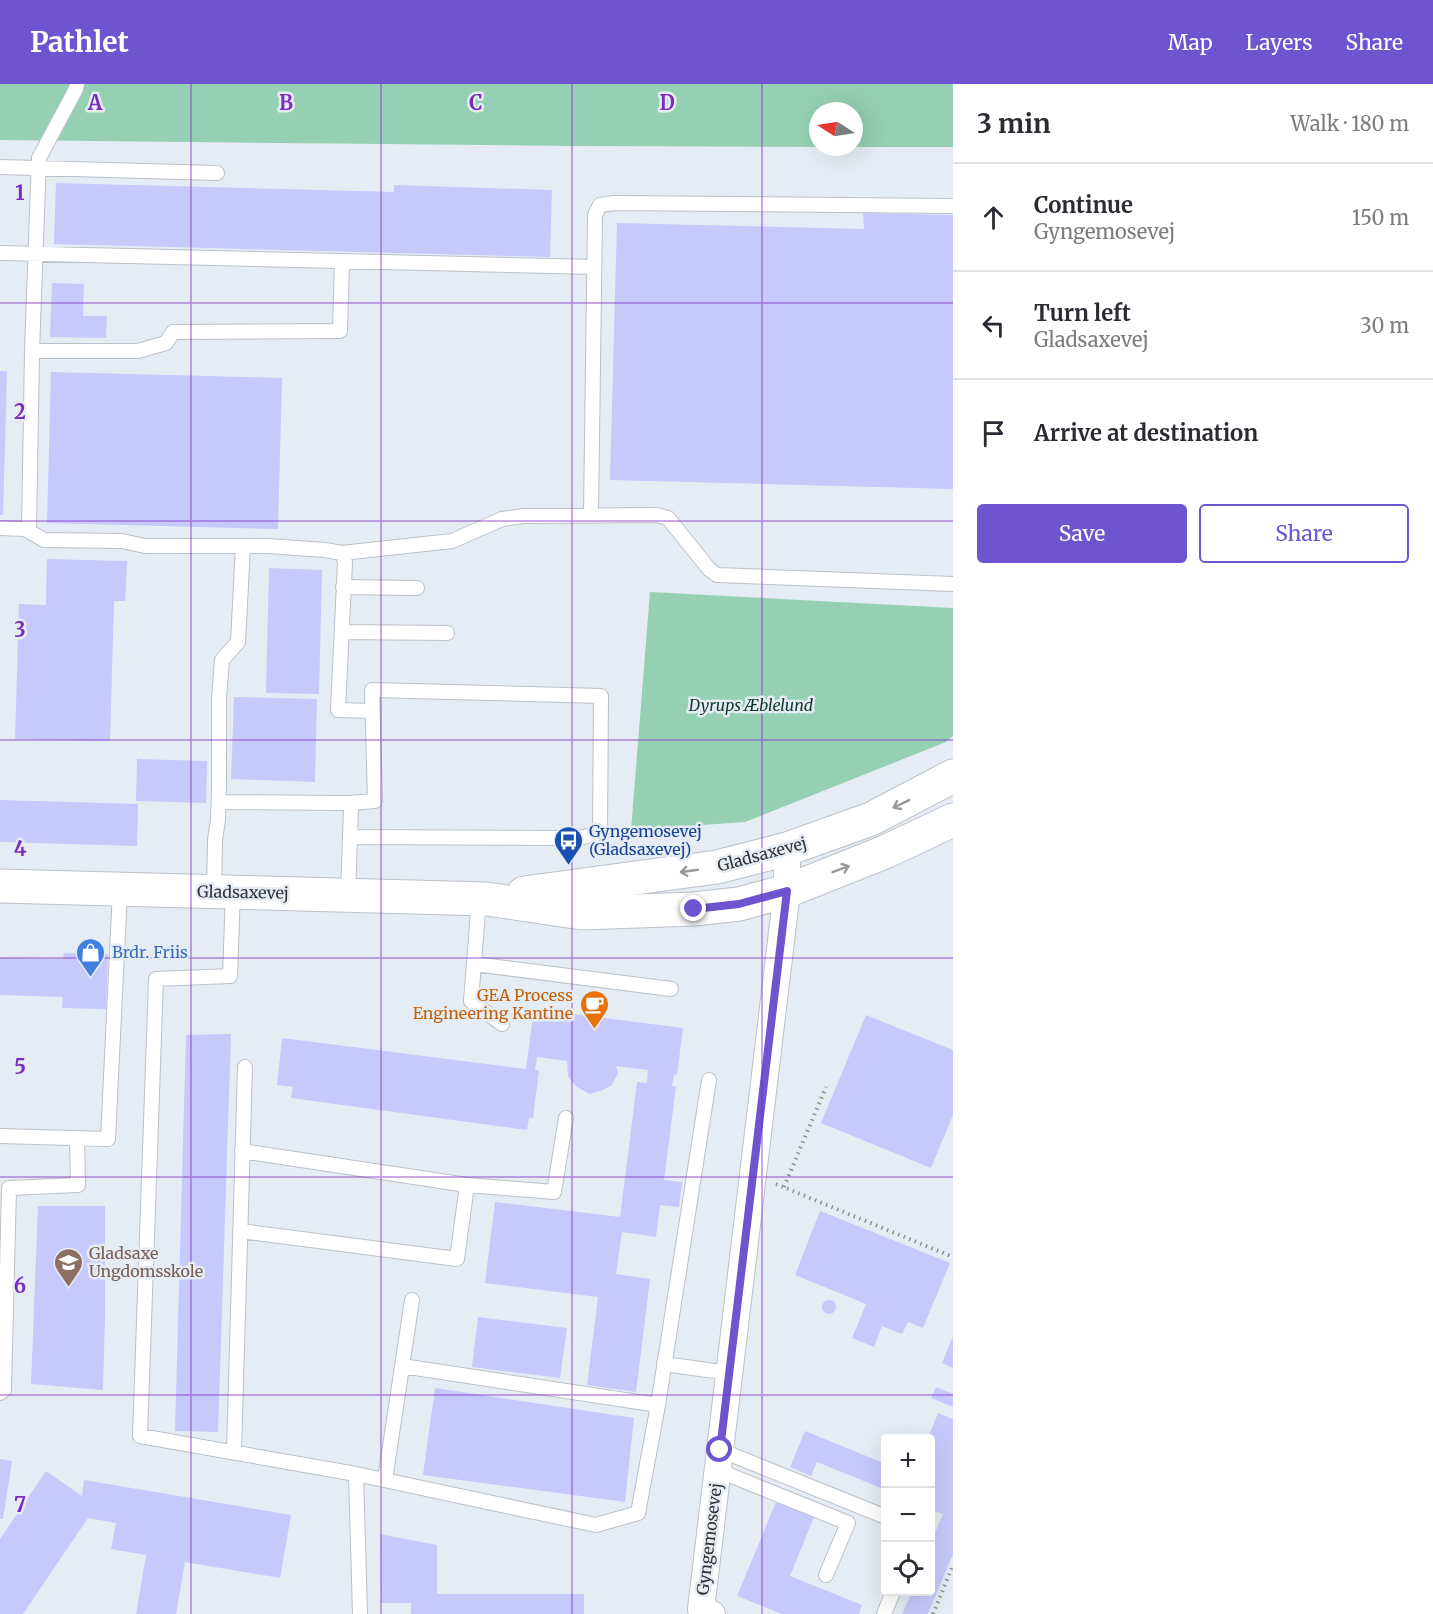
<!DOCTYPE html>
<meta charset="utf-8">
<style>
:root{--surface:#fff;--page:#f7f7f7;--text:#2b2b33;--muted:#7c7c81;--line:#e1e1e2;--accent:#6e55cf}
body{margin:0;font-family:Merriweather,serif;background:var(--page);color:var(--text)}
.controls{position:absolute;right:18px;bottom:18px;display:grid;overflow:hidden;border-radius:6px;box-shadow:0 6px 24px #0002}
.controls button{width:54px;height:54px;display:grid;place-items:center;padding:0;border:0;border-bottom:2px solid var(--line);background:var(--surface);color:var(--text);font:30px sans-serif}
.compass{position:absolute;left:809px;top:18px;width:54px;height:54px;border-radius:50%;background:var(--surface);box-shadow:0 6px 24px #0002;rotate:282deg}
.stop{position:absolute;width:18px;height:18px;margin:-14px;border:4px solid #6e55cf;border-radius:50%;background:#fff}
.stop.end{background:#6e55cf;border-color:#fff;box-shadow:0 2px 6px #0008}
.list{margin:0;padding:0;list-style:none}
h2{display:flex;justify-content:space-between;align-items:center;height:78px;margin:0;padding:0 24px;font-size:26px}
h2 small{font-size:20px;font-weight:400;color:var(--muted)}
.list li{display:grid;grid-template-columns:39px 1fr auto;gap:18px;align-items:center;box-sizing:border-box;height:108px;padding:0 24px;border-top:2px solid var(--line)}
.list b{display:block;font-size:22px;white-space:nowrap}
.list p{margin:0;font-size:20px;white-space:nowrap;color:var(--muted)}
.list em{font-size:20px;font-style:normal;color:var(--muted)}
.actions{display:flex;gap:12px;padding:18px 24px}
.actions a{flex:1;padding:14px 0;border:2px solid var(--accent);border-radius:6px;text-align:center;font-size:21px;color:var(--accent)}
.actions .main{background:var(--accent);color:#fff}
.icon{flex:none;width:33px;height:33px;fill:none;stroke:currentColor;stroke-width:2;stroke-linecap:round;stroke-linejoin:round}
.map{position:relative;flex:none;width:953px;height:1530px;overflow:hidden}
header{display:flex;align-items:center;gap:36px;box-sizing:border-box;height:84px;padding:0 30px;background:var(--accent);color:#fff}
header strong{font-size:28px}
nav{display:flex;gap:33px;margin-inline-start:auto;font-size:21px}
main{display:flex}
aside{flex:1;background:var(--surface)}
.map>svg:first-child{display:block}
.green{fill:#95d0b4}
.building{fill:#c7c9fd}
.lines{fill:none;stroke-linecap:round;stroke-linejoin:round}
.lane-casing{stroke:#bbc1c8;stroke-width:16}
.street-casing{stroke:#bbc1c8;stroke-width:28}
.secondary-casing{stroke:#bbc1c8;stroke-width:35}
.path{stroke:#8c9095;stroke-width:4;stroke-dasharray:1.5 4.5;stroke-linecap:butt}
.lane{stroke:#fff;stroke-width:14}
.street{stroke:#fff;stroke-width:26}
.secondary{stroke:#fff;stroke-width:33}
.oneway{stroke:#98999a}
.route{stroke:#6e55cf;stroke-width:8}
.grid{fill:none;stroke:#7b2cbf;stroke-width:1.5;stroke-opacity:0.55}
.labels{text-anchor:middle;stroke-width:5;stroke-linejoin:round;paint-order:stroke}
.park-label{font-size:16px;font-style:italic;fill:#0c3b29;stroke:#e6ecf3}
.transit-label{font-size:16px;fill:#164399;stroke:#e6ecf3;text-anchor:start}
.street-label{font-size:16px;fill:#313336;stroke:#e6ecf3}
.shop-label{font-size:16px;fill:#366cbe;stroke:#e6ecf3;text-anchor:start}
.food-label{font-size:16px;fill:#c56008;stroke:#e6ecf3;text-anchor:end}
.education-label{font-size:16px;fill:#785e54;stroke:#e6ecf3;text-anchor:start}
.grid-label{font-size:20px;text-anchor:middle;font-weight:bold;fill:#7b2cbf;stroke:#e6ecf3;stroke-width:5;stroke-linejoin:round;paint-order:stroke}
</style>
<header>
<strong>Pathlet</strong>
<nav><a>Map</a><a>Layers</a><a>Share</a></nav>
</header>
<main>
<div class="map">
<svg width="953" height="1530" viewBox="0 0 953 1530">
<rect width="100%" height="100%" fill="#e6ecf3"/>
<!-- green -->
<path class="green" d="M0 0H953V63H854V27H818V63L576 62 0 56Z
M650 508 953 524V652L946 658 745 738 631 746Z"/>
<!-- building -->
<path class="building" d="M56 99 394 108V101L552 106 550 173 54 160Z
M863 129 953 131V405L610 396 617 139 864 145Z
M52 199 84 200 83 232H107L106 254 50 253Z
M0 287H7L3 431H0Z
M51 288 282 294 278 445 47 439Z
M47 475 127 477 125 517H114L110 657 15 655 19 520 46 521Z
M269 484 322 486 319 610 266 609Z
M234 613 317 615 315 698 231 695Z
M137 675 207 677 206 719 136 717Z
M0 716 138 720 137 762 0 758Z
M64 869 108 870 106 925 62 924 63 913 0 911V874L63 875Z
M534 925 683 944 677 991 674 990 672 1002 676 1003 664 1096 682 1098 679 1123 660 1121 656 1153 622 1148 616 1190 650 1195 636 1308 587 1301 598 1213 485 1199 495 1118 620 1133 637 998 647 999 648 986 616 982 618 989 612 1001 603 1006 590 1010 577 1003 568 993 567 977 537 973 535 986 539 987 533 1034H529L527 1046 291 1014 293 1003 277 1001 282 954 526 985Z
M866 931 953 966V1031L931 1084 821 1039Z
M231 950 218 1348 175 1347 186 951Z
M38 1122H105V1234L103 1306 31 1300Z
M820 1127 950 1179 923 1244 908 1238 902 1250 882 1242 874 1263 852 1254 866 1220 795 1191Z
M822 1223a7 7 0 1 1 14 0a7 7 0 1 1-14 0Z
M478 1233 567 1244 560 1294 472 1283Z
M953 1252V1284L942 1279Z
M936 1303 953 1310V1323L931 1314Z
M435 1304 634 1334 625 1418 423 1391Z
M938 1329 953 1335V1470L928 1530H902L912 1508H930V1461L943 1430 930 1425V1354H928Z
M805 1347 886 1380V1406L817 1378 811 1392 790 1383Z
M0 1375 12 1377 3 1435H0Z
M46 1387 82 1412 84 1396 291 1431 280 1494 185 1478 176 1530H136L146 1471 111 1465 116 1439 88 1434 23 1530H0V1455Z
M776 1418 814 1433 790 1492 862 1521 859 1530H782L737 1512Z
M380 1450 437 1461V1510H584V1530H411V1519H381Z"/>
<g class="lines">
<defs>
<path id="lane" d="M0 83 217 89
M0 169 594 183
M32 267H138L166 259 173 248 340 247 342 177
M591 431 595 131 600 121 614 119 953 122
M0 444 25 445 44 456 122 457 145 462H268L325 466 342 469 345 478 338 626 372 627
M29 447 32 267 39 74 76 5 77 0
M342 469 452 457 502 435 524 432 657 431 668 434 709 485 717 491 953 500
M343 503 417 504
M342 548 447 549
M219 718 348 719 351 724 348 811
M348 719 375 717 372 606 601 612 600 749 579 754 350 753
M214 807 215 756 218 736 219 705V614L222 576 238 558 243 462
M233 808 230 892 156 895 140 1352 356 1390 596 1441 638 1429 658 1321 709 996
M479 814 471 917 502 940
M474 880 671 905
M0 1052 108 1055 120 806
M242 1067 467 1101 554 1108 566 1034
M240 1147 457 1175 467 1101
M664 1280 729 1289
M402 1282 658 1321
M0 1309 4 1306 9 1104 78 1101 77 1054
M720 1366 886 1433
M234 1368 245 983
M717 1386 848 1439 826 1491
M356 1390 360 1530
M385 1396 412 1216
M884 1530 893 1508"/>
<path id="street" d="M712 1530 701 1525 787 807V765"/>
<path id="secondary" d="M0 802 487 815 582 829 694 825 739 820 787 807 885 768 953 736
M524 809 717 783 787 765 871 735 953 692"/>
</defs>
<!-- lane casing -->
<use href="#lane" class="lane-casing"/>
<!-- street casing -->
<use href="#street" class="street-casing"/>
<!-- secondary casing -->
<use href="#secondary" class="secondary-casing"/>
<!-- path -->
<path class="path" d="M776 1100 953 1173
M784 1103 826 1003
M933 1530 953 1481"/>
<!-- lane -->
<use href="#lane" class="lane"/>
<!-- street -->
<use href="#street" class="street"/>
<!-- secondary -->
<use href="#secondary" class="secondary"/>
</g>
<!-- one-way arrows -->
<defs><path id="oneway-shaft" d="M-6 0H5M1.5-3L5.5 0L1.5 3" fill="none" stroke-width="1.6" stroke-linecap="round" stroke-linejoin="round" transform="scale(1.5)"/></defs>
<g class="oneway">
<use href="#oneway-shaft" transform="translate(901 720) rotate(154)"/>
<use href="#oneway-shaft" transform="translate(841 785) rotate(-21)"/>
<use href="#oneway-shaft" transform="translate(689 787) rotate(172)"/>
</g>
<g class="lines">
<!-- route -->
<path class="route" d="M694 825 739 820 787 807 720 1366"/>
</g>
<!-- grid -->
<path class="grid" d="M191 0V1530M381 0V1530M572 0V1530M762 0V1530M0 219H953M0 437H953M0 656H953M0 874H953M0 1093H953M0 1311H953"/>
<!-- icons -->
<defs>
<symbol id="bus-pin" viewBox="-11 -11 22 30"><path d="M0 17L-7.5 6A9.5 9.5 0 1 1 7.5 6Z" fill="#1a4fb4" stroke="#e6ecf3"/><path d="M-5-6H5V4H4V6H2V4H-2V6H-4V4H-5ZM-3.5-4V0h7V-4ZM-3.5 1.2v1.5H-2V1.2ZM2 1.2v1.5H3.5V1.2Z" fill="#fff"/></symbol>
<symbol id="shop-pin" viewBox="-11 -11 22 30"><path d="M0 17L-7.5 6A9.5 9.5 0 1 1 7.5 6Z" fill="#3f7fe0" stroke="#e6ecf3"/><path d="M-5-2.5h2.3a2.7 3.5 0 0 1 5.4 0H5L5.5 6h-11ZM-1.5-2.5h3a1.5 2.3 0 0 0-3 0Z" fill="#fff"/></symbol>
<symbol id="cafe-pin" viewBox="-11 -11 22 30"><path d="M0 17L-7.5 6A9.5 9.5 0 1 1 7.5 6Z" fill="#e8710a" stroke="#e6ecf3"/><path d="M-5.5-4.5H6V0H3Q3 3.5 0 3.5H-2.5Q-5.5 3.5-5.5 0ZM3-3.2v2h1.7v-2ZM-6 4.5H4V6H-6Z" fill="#fff"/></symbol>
<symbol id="school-pin" viewBox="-11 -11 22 30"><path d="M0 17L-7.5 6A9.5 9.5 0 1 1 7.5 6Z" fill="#8d6e63" stroke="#e6ecf3"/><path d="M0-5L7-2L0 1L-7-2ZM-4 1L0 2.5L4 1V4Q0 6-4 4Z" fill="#fff"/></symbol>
</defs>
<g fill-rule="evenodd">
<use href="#bus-pin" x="552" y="740" width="33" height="45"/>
<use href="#shop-pin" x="74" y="852" width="33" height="45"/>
<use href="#cafe-pin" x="578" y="904" width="33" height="45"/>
<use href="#school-pin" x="52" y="1162" width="33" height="45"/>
</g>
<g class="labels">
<!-- park labels -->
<g class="park-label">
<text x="751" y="627">Dyrups Æblelund</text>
</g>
<!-- transit labels -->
<g class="transit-label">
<text x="589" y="753">Gyngemosevej<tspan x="589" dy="18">(Gladsaxevej)</tspan></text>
</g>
<!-- street labels -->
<g class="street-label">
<text transform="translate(762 770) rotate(-15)" y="6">Gladsaxevej</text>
<text transform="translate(243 808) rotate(1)" y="6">Gladsaxevej</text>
<text transform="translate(709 1455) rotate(-83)" y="6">Gyngemosevej</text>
</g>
<!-- shop labels -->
<g class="shop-label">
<text x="112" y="874">Brdr. Friis</text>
</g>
<!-- food labels -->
<g class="food-label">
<text x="573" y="917">GEA Process<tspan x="573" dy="18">Engineering Kantine</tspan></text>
</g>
<!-- education labels -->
<g class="education-label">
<text x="89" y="1175">Gladsaxe<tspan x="89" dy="18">Ungdomsskole</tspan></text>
</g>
</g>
<g class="grid-label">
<text x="95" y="26">A</text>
<text x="286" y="26">B</text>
<text x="476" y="26">C</text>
<text x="667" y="26">D</text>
<text x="20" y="116">1</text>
<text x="20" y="335">2</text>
<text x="20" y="553">3</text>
<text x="20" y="772">4</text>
<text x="20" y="990">5</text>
<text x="20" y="1209">6</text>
<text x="20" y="1428">7</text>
</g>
</svg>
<div class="controls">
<button>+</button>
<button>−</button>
<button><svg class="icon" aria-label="locate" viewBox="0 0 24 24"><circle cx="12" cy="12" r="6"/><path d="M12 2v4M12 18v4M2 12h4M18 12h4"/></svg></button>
</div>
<svg class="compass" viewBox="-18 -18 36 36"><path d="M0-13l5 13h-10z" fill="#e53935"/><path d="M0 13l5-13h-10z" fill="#7c7c81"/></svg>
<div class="stop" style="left:720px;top:1366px"></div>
<div class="stop end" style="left:694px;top:825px"></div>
</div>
<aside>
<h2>3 min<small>Walk · 180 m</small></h2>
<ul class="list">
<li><svg class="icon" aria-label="ahead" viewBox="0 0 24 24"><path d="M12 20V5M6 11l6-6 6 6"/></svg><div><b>Continue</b><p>Gyngemosevej</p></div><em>150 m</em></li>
<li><svg class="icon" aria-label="left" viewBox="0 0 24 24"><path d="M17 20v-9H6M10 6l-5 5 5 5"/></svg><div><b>Turn left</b><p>Gladsaxevej</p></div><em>30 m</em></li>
<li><svg class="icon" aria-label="arrive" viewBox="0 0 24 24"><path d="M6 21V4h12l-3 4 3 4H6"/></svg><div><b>Arrive at destination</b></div></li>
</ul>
<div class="actions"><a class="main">Save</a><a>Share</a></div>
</aside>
</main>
